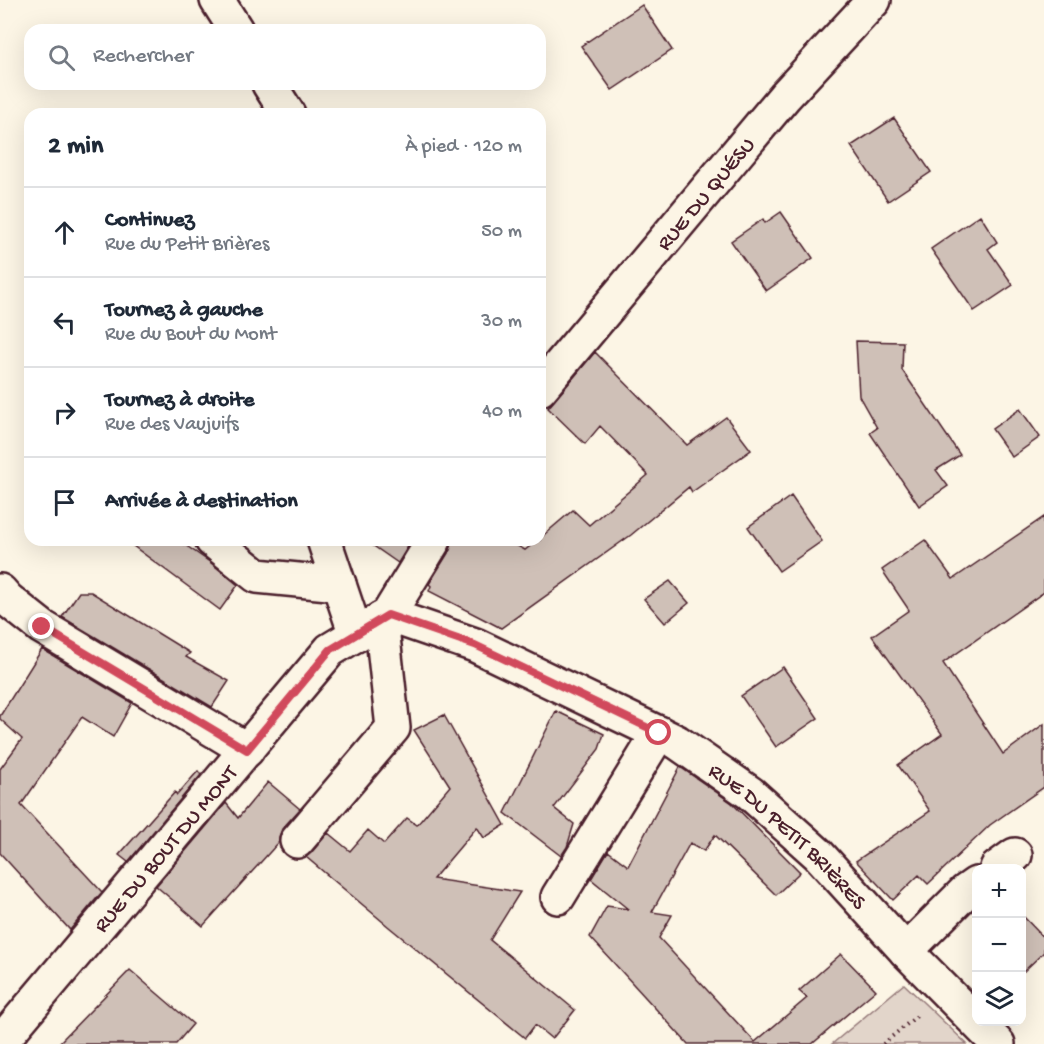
<!DOCTYPE html>
<html lang="fr">
<meta charset="utf-8">
<style>
:root{--surface:#fff;--page:#f6f6f7;--text:#1f2937;--muted:#747a83;--line:#e0e1e3}
body{margin:0;font-family:"Gochi Hand",sans-serif;background:var(--page);color:var(--text)}
.controls{position:absolute;right:18px;bottom:18px;display:grid;overflow:hidden;border-radius:12px;box-shadow:0 6px 24px #0002}
.controls button{width:54px;height:54px;display:grid;place-items:center;padding:0;border:0;border-bottom:2px solid var(--line);background:var(--surface);color:var(--text);font:30px sans-serif}
.stop{position:absolute;width:18px;height:18px;margin:-14px;border:4px solid #d1495b;border-radius:50%;background:#fff}
.stop.end{background:#d1495b;border-color:#fff;box-shadow:0 2px 6px #0008}
.list{margin:0;padding:0;list-style:none}
h2{display:flex;justify-content:space-between;align-items:center;height:78px;margin:0;padding:0 24px;font-size:26px}
h2 small{font-size:20px;font-weight:400;color:var(--muted)}
.list li{display:grid;grid-template-columns:39px 1fr auto;gap:18px;align-items:center;box-sizing:border-box;height:90px;padding:0 24px;border-top:2px solid var(--line)}
.list b{display:block;font-size:22px;white-space:nowrap}
.list p{margin:0;font-size:20px;white-space:nowrap;color:var(--muted)}
.list em{font-size:20px;font-style:normal;color:var(--muted)}
.icon{flex:none;width:33px;height:33px;fill:none;stroke:currentColor;stroke-width:2;stroke-linecap:round;stroke-linejoin:round}
.map{position:relative;flex:none;width:1044px;height:1044px;overflow:hidden}
.search{position:absolute;background:var(--surface);box-shadow:0 6px 24px #0002;left:24px;top:24px;width:522px;height:66px;display:flex;align-items:center;gap:15px;box-sizing:border-box;padding:0 21px;border-radius:18px;color:var(--muted);font-size:22px}
.panel{position:absolute;background:var(--surface);box-shadow:0 6px 24px #0002;left:24px;top:108px;width:522px;height:438px;border-radius:18px}
.map>svg:first-child{display:block}
.green{fill:#e2d5ca;stroke:#967a7a;stroke-width:1.5}
.building{fill:#cfc0b7;stroke:#4a1f2b;stroke-width:1.5}
.lines{fill:none;stroke-linecap:round;stroke-linejoin:round}
.minor-casing{stroke:#4a1f2b;stroke-width:38}
.path{stroke:#4a1f2b;stroke-width:4;stroke-dasharray:1.5 4.5;stroke-linecap:butt}
.minor{stroke:#fcf5e5;stroke-width:33}
.route{stroke:#d1495b;stroke-width:8}
.labels{text-anchor:middle;stroke-width:5;stroke-linejoin:round;paint-order:stroke}
.street-label{font-size:22px;fill:#4a1f2b;stroke:#fcf5e5}
</style>
<div class="map">
<svg width="1044" height="1044" viewBox="0 0 1044 1044">
<rect width="100%" height="100%" fill="#fcf5e5"/>
<filter id="ink" filterUnits="userSpaceOnUse"><feTurbulence type="fractalNoise" baseFrequency=".0167" numOctaves="2"/><feDisplacementMap in="SourceGraphic" scale="12" xChannelSelector="R" yChannelSelector="G"/><feConvolveMatrix kernelMatrix="1 2 1 2 8 2 1 2 1" color-interpolation-filters="sRGB"/></filter>
<g filter="url(#ink)">
<!-- green -->
<path class="green" d="M904 984 967 1044H832Z"/>
<!-- building -->
<path class="building" d="M642 5 672 50 612 90 581 46Z
M894 118 931 172 888 201 851 146Z
M781 212 813 258 766 291 731 241 763 219 765 223Z
M980 215 997 242 988 249 1013 285 974 311 931 249Z
M856 341 903 342 902 370 960 455 936 470 948 486 919 506 870 433 877 428 859 396Z
M595 352 687 445 726 417 751 450 692 492 689 487 631 535 501 628 429 591 431 586 429 584 450 550 453 540H507L525 550 538 540H540V538L573 510 589 525 648 475 600 426 585 444 548 408Z
M1020 409 1040 437 1012 457 992 429Z
M791 496 822 541 779 571 748 527Z
M1044 517V592L943 663 1003 754 1044 724V787L990 825 928 884 919 875 893 900 856 861 930 811 898 765 942 734 872 636 909 610 882 570 925 540 953 579Z
M125 540H178L211 563 238 585 220 610Z
M365 540H412L398 563Z
M670 581 689 603 665 623 644 599Z
M79 592H91L190 653 186 657 229 681 212 707 62 617Z
M42 649 132 703 113 737 82 717 21 805 102 892 70 930 0 853V769L22 739 0 719V716Z
M783 667 818 718 776 747 741 696Z
M556 711 604 734 599 749 554 808 574 824 567 847 561 856 505 813Z
M444 715 505 825 484 838 477 827 433 879 520 892 490 940 575 1010 552 1039 535 1025 525 1038 389 927 306 857 311 853 328 833 350 851 368 830 384 844 407 818 417 825 450 786 414 730Z
M680 767 732 803 800 872 776 895 715 835 704 851 690 843 652 912 672 915 659 938 755 1042 807 998 799 991 841 954 876 990 812 1044H688L590 937 607 906 628 909 591 879 608 851 628 866Z
M198 771 201 775 128 862 119 855 175 792 177 795Z
M268 782 300 809 282 829 279 837V842L203 926 156 886 226 803 238 818Z
M1022 915 1044 938V952L1022 973Z
M130 970 193 1024 176 1044H58Z"/>
<g class="lines">
<defs>
<g id="minor">
<path d="M217 0 236 30"/>
<path d="M269 84 288 114"/>
<path id="s1" d="M540 389 785 96 874 0"/>
<path d="M212 540 257 576 339 584"/>
<path d="M324 540 356 635"/>
<path d="M0 591 8 600 42 627 247 750"/>
<path id="s2" d="M388 615 475 645 677 742 750 793 818 854 906 951 998 1044"/>
<path d="M297 841 393 728 381 619"/>
<path d="M997 868 1015 855"/>
<path d="M558 897 659 733"/>
<path d="M906 951 966 891 976 884"/>
<path id="s3" d="M0 1043 330 650 388 615 434 540"/>
</g>
</defs>
<!-- minor casing -->
<use href="#minor" class="minor-casing"/>
<!-- path -->
<path class="path" d="M883 1044 918 1015"/>
<!-- minor -->
<use href="#minor" class="minor"/>
</g>
</g>
<g class="lines" filter="url(#ink)">
<!-- route -->
<path class="route" d="M42 627 247 750 330 650 388 615 475 645 659 733"/>
</g>
<g class="labels">
<!-- street labels -->
<g class="street-label">
<text dy="8" stroke="none"><textPath href="#s1" startOffset="256">RUE DU QUÉSU</textPath></text>
<text dy="8" stroke="none"><textPath href="#s2" startOffset="462">RUE DU PETIT BRIÈRES</textPath></text>
<text dy="8" stroke="none"><textPath href="#s3" startOffset="255">RUE DU BOUT DU MONT</textPath></text>
</g>
</g>
</svg>
<div class="controls">
<button>+</button>
<button>−</button>
<button><svg class="icon" aria-label="layers" viewBox="0 0 24 24"><path d="M12 4l9 5-9 5-9-5zM3 14l9 5 9-5"/></svg></button>
</div>
<div class="stop" style="left:659px;top:733px"></div>
<div class="stop end" style="left:42px;top:627px"></div>
<div class="search"><svg class="icon" aria-label="search" viewBox="0 0 24 24"><circle cx="10" cy="10" r="6"/><path d="M15 15l6 6"/></svg>Rechercher</div>
<section class="panel">
<h2>2 min<small>À pied · 120 m</small></h2>
<ul class="list">
<li><svg class="icon" aria-label="ahead" viewBox="0 0 24 24"><path d="M12 20V5M6 11l6-6 6 6"/></svg><div><b>Continuez</b><p>Rue du Petit Brières</p></div><em>50 m</em></li>
<li><svg class="icon" aria-label="left" viewBox="0 0 24 24"><path d="M17 20v-9H6M10 6l-5 5 5 5"/></svg><div><b>Tournez à gauche</b><p>Rue du Bout du Mont</p></div><em>30 m</em></li>
<li><svg class="icon" aria-label="right" viewBox="0 0 24 24"><path d="M7 20v-9h11M14 6l5 5-5 5"/></svg><div><b>Tournez à droite</b><p>Rue des Vaujuifs</p></div><em>40 m</em></li>
<li><svg class="icon" aria-label="arrive" viewBox="0 0 24 24"><path d="M6 21V4h12l-3 4 3 4H6"/></svg><div><b>Arrivée à destination</b></div></li>
</ul>
</section>
</div>
